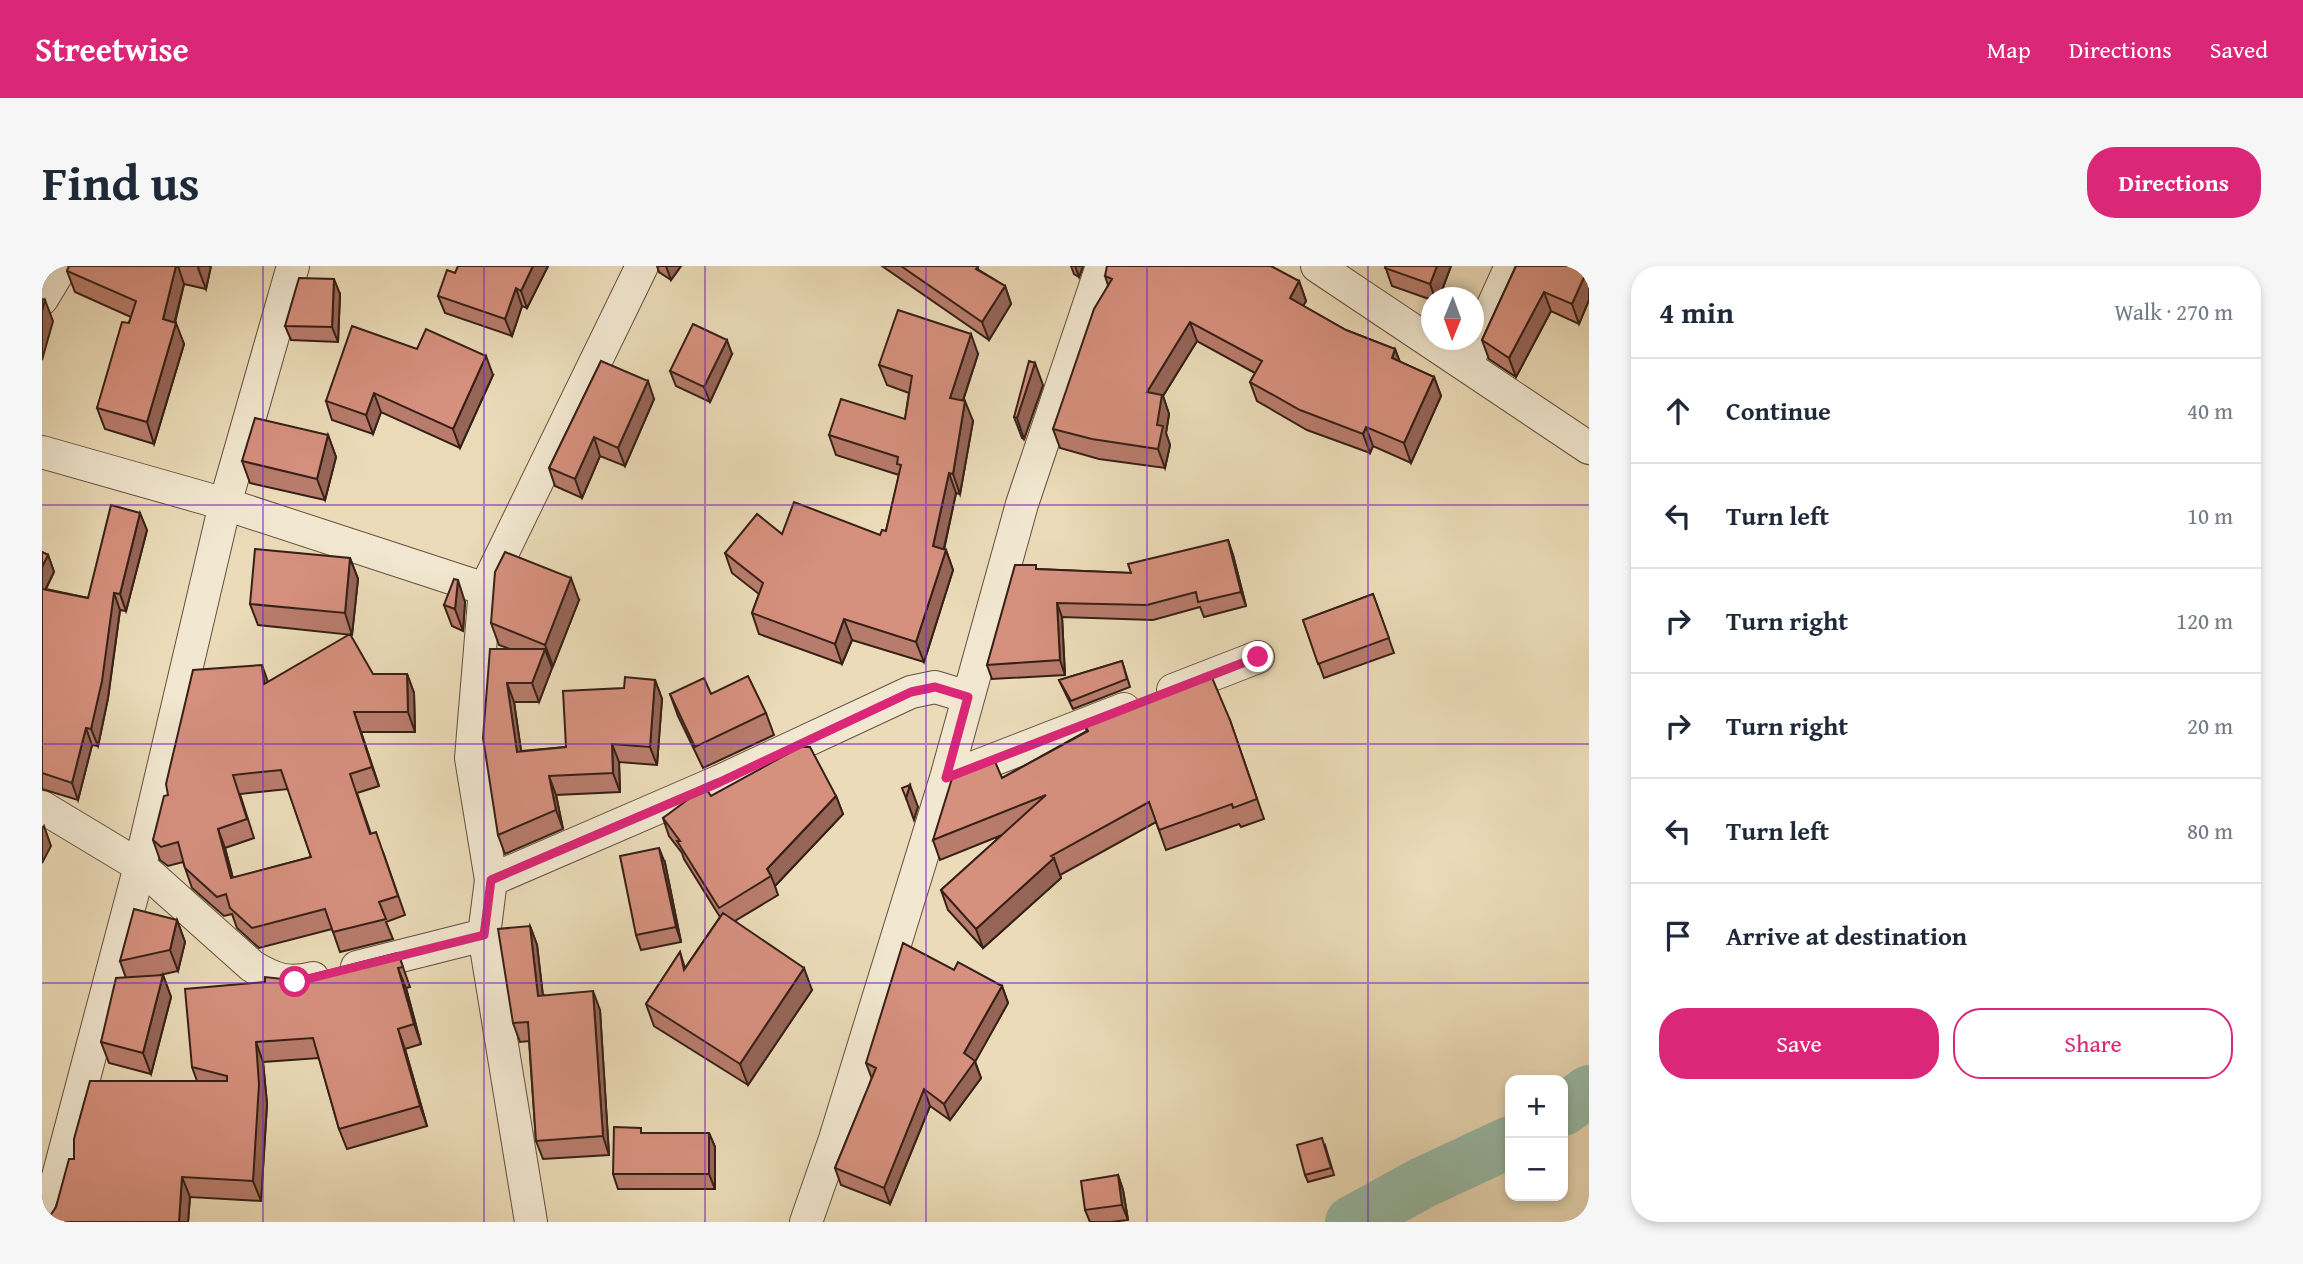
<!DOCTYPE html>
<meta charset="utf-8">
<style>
:root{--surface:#fff;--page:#f6f6f7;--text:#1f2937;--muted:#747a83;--line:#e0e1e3;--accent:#db2777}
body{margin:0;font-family:"Gentium Book Plus",serif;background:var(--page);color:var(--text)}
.controls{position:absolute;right:21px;bottom:21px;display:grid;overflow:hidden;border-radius:14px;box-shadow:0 4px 10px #0003}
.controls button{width:63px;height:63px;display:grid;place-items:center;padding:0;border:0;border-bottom:2px solid var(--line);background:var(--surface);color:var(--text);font:35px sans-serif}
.compass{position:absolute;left:1379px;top:21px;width:63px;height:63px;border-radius:50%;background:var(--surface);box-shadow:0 4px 10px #0003;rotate:181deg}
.stop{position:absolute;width:21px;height:21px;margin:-16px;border:5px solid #db2777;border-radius:50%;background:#fff}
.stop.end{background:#db2777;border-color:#fff;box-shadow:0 2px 7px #0008}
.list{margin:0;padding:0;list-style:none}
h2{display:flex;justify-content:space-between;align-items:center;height:91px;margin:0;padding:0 28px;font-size:30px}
h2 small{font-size:23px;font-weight:400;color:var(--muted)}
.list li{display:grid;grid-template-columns:46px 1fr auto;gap:21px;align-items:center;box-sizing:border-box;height:105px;padding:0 28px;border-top:2px solid var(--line)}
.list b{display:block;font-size:26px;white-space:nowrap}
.list em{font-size:23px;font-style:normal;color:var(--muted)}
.actions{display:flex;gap:14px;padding:21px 28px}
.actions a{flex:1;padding:16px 0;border:2px solid var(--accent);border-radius:28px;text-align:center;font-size:24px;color:var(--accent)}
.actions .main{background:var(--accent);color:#fff}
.icon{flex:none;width:38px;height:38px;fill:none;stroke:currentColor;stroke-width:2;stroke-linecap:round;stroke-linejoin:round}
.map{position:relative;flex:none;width:1547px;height:956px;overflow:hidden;border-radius:28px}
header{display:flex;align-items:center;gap:42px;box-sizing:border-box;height:98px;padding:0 35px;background:var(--accent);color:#fff}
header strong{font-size:33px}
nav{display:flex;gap:38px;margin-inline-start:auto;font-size:24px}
.intro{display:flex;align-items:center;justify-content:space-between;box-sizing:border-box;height:168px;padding:0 42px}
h1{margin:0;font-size:49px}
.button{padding:18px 32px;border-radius:28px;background:var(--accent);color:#fff;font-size:24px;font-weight:700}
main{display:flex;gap:42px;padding:0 42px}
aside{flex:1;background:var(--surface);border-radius:28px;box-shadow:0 4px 10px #0003}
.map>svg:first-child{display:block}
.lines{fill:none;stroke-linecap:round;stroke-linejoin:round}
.river{stroke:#99bca8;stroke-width:52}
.minor-casing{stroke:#644f3f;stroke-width:34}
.minor{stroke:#f2e8d1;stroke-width:32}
.wall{fill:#b87c6c;stroke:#372017;stroke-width:2;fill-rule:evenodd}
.shaded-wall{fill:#966558;stroke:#372017;stroke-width:2}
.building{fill:#d6907e;stroke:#372017;stroke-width:2;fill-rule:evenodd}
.route{stroke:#db2777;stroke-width:9}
.grid{fill:none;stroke:#7b2cbf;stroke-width:2;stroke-opacity:0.55}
</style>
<header>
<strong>Streetwise</strong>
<nav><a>Map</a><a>Directions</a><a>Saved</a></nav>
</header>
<div class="intro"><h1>Find us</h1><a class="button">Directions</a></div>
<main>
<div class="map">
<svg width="1547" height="956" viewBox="0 0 1547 956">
<rect width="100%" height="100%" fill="#ebdbb8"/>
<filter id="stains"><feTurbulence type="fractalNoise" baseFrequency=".00286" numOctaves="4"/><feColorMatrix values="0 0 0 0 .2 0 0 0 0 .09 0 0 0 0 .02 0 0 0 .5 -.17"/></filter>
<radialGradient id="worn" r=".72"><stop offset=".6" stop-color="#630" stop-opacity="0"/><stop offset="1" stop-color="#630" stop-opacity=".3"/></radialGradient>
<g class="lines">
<!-- river -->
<path class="river" d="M1521 844 1547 825
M1309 956 1380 917 1468 876"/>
<defs>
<path id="minor" d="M1275 0 1547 182
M0 33 20 0
M1424 99 1469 0
M0 186 183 238 443 323
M1131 424 1216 391
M912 509 1082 443
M0 541 98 600 210 700C233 714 245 718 271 712
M449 614 678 515 869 426 893 421 926 431
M315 701 442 669
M4 956 98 600 183 238 251 0
M489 956 442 669 449 614 429 492 443 323 600 0
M764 956 793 873 904 512 980 238 1060 0"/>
</defs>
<!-- minor casing -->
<use href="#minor" class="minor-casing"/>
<!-- minor -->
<use href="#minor" class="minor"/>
</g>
<!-- wall -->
<path class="wall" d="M27 0H169L164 23 142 18 133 57 142 78 112 178 63 163 55 142 89 51 33 26 25 5Z
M506 0 485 42 480 40 470 70 403 47 396 30 413 7Z
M615 0H639L629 14 617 6Z
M840 0H934L937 4 963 20 969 38 947 74Z
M1029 0H1041L1037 11 1032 8Z
M1343 0H1409L1397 32H1390V34L1350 20Z
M1474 0H1547V34L1537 58 1509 45 1474 111 1447 93 1440 74Z
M1063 10 1257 15 1264 35 1261 40 1304 64 1353 83 1358 96 1392 111 1399 130 1369 197 1331 180 1328 187 1265 164 1215 135 1208 116 1213 107 1155 75 1121 130 1127 148 1124 167 1128 179 1123 202 1057 193 1018 182 1011 163 1066 19Z
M298 28 296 76 249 74 243 60Z
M690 88 668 136 634 120 628 105Z
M936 88 921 135 931 155 918 228 914 227 902 284H904L911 304 882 396 810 374 800 398 717 368 710 347 717 328 690 307 683 287 740 268 838 269 844 265 857 209 794 189 787 169 863 153 867 127 845 119 837 99Z
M559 95 612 133 583 200 558 190 540 232 513 220 507 202Z
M451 109 418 182 339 146 331 168 290 154 284 135Z
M1001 119 982 173 980 172 972 151Z
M286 169 294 191 283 234 208 217 200 195Z
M105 264 84 345 78 344 66 432 56 480 50 479 36 534 0 523V286L6 289 12 306 4 323 46 332Z
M1186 274 1191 289 1204 340 1162 351 1158 341 1111 354 1020 351 1023 409 950 413 945 399 995 303 1089 307Z
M308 292 316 313 310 369 216 359 208 338Z
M1331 328 1352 387 1282 412 1261 354Z
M537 334 511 400 509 399 510 402 497 436H472L479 485 524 481 582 422 613 414 620 433 615 499 577 496 578 526 514 529 521 563 463 588 456 569 448 383H468L457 379 449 357Z
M423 336 421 365 410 360 402 339Z
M1080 395 1088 421 1031 443 1017 414Z
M331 408H365L372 427 373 466H319L337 520 315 527 329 568 341 586 363 649 344 656 351 673 298 686 290 663 217 682 195 662 190 648 182 650 150 622 141 596 126 600 118 594 111 574 126 529 226 416ZM246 523 269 591 191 612 183 582 212 572 198 528Z
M628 428H669L724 447 732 469 661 502 636 450Z
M1188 454 1222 553 1199 561 1197 558 1124 584 1114 556 1018 609 1019 612 941 682 906 644 899 624 960 569 898 594 891 574 960 512 1045 465 1041 456Z
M669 530H794L801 548 733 620 736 629 693 655 770 724 706 819 612 760 604 738 638 686 643 702 678 651 642 593 640 587 627 570 621 552Z
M623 597 639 676 599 684 594 669Z
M135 654 143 676 136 705 118 709H121L129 731 109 808 67 797 59 776 84 712 78 695Z
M488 660 495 679 501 729 558 744 567 889 501 893 494 875 487 775 478 776 471 757Z
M356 687 368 721 364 722 379 778 363 783 385 860 305 883 297 863 277 792 221 796 225 838 219 935 148 931 146 956H8L32 893 155 815 150 801 250 714Z
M912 704 960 720 966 737 933 795 939 812 908 854 888 840 848 938 799 919 793 902 830 813 824 797Z
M601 867H667L673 881V923H576L571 908Z
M1283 879 1292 909 1266 916 1263 909Z
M1076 909 1081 924 1086 954 1069 956H1048L1043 944Z"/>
<!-- shaded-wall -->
<path class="shaded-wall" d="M134 0H136L142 18 128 74 121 53Z
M157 0H169L164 23 156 2Z
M491 0H506L485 42 479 25Z
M624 0H639L629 14Z
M1033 0H1041L1037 11Z
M1395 0H1409L1397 32H1393L1388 18Z
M1547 0V34L1537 58 1530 38Z
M292 13 298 28 296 76 290 61Z
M1257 15 1264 35 1255 51 1248 32Z
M963 20 969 38 947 74 940 56Z
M474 22 480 40 470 70 463 53Z
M1502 26 1509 45 1474 111 1467 92Z
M3 34 11 55 0 94V45Z
M1148 56 1155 75 1121 130 1127 148 1124 167 1128 179 1123 202 1116 183 1105 126Z
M134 57 142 78 112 178 105 156Z
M929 68 936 88 915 152 908 132Z
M685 74 690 88 668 136 662 121Z
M1353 83 1360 102 1350 92Z
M444 90 451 109 418 182 411 163Z
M993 97 1001 119 982 173 975 152Z
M1392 111 1399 130 1369 197 1362 177Z
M606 115 612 133 583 200 576 182Z
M332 127 339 146 331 168 324 149Z
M923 135 931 155 918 228 911 208Z
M1324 161 1331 180 1328 187 1321 168Z
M286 169 294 191 283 234 275 213Z
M552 171 558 190 540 232 533 213Z
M907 207 914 227 898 300 891 280Z
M98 247 105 264 84 345 78 328Z
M1186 274 1191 289 1204 340 1199 326Z
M904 284 911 304 882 396 874 376Z
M6 289 12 306 0 330V301Z
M308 292 316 313 310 369 303 347Z
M529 312 537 334 511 400 503 379Z
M416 314 423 336 421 365 413 343Z
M72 327 78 344 66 432 56 480 49 463Z
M1015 337 1020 351 1023 409 1018 394Z
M802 353 810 374 800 398 793 378Z
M503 383 510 402 497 436 490 417Z
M220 399 227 419 222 418Z
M365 408 372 427 373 466 366 446Z
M613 414 620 433 615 499 608 481Z
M465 417 472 436 482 505 475 486Z
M312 446 319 466 337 520 330 501Z
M44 462 50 479 36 534 30 517Z
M570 478 577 496 578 526 571 507Z
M507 510 514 529 521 563 514 544Z
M868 519 876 541 872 554 864 532Z
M794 530 801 548 733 620 729 610 725 603Z
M2 560 9 580 0 597V563Z
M176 563 183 582 196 632 189 612Z
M617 582 623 597 639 676 634 661Z
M1012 592 1019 612 941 682 934 663Z
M135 654 143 676 136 705 128 684Z
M488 660 495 679 503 749 496 730Z
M356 702 364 722 379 778 372 758Z
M762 702 770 724 706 819 698 798Z
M121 709 129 731 109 808 101 787Z
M960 720 966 737 933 796 939 812 908 854 902 838 922 787Z
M551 725 558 744 567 889 561 870Z
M356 763 363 783 385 860 378 840Z
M214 776 221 796 225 838 219 935 211 915Z
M882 823 888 840 848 938 842 922Z
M667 867 673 881V923L667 908Z
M1076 909 1081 924 1086 954 1080 939Z
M140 911 148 931 146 956H137Z"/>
<!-- building -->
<path class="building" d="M27 0H134L121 53 134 57 105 156 55 142 80 56 87 57 94 35 25 5Z
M416 0H491L479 25 474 22 463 53 396 30 405 4 413 7Z
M859 0H934L936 1 934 3 963 20 940 56Z
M1065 0H1229L1257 15 1248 32 1304 64 1353 83 1350 92 1392 111 1362 177 1324 161 1321 168 1258 144 1208 116 1220 95 1148 56 1105 126 1120 129 1115 159 1121 160 1116 183 1050 173 1011 163 1052 43 1070 13 1063 10Z
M1344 0H1395L1388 18 1343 2Z
M1474 0H1547L1530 38 1502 26 1467 92 1440 74Z
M257 12 292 13 290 61 243 60Z
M0 33 3 34 0 45Z
M856 44 929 68 908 132 923 135 911 208 907 207 891 280 904 284 874 376 802 353 793 378 710 347 721 317 683 287 715 248 740 268 752 236 838 269 840 264 844 265 859 199 855 198 856 191 787 169 799 133 863 153 870 110 837 99Z
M651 58 685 74 662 121 628 105Z
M310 60 375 83 384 63 444 90 411 163 332 127 324 149 284 135Z
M559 95 606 115 576 182 552 171 533 213 507 202Z
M987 95 993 97 975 152 972 151Z
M213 152 286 169 275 213 200 195Z
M69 239 98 247 78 328 72 327 60 415 49 463 44 462 30 517 0 507V323L46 332Z
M1186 274 1199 326 1156 336 1154 326 1105 339 1015 337 1018 394 945 399 973 299H994V303L1089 307 1086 298Z
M213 283 308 292 303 347 208 338Z
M0 286 6 289 0 301Z
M463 286 529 312 503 379 449 357 453 306Z
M412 313 416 314 413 343 402 339Z
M1331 328 1347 372 1276 398 1261 354Z
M308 368 331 408H365L366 446H312L330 501 308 508 328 568 334 566 356 630 337 636 344 653 291 666 283 643 210 662 188 642 184 628 175 631 143 602 136 576 119 581 111 574 122 530 126 529 124 518 151 404 220 399 222 418ZM239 504 269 591 189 612 176 563 205 553 191 509Z
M448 383H503L490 417H465L475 486 524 481 521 425 582 422 583 411 613 414 608 481 570 478 571 507 507 510 514 544 456 569 441 472Z
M1080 395 1085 413 1029 435 1017 414Z
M1168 407 1188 454 1215 533 1191 542 1190 538 1117 564 1107 536 1009 590 1012 592 934 663 899 624 1004 529 891 574 912 506 951 491 960 512 1046 465 1041 456Z
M706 410 724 447 653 481 628 428 662 412 669 428Z
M758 481H768L794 530 725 603 729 610 677 642 635 575H638L621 552 663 521 669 530Z
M868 519 864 532 860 522Z
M617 582 634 661 594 669 578 590Z
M92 643 135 654 128 684 78 695Z
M681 647 762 702 698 798 604 738 638 686 642 704Z
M488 660 496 730 551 725 561 870 494 875 486 756 471 757 456 663Z
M861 677 912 704 916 696 960 720 922 787 933 795 902 838 882 823 842 922 793 902 834 802 824 797Z
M356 687 361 701 356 702 372 758 356 763 378 840 297 863 271 772 214 776 217 818 211 915 140 911 137 956H8V950L14 941 27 893H32V873L48 815H185V810L150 801 143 723 223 716V711L250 714Z
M121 709 101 787 59 776 74 712Z
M572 861 599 862V867H667V908H571Z
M1280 872 1289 902 1263 909 1255 879Z
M1076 909 1080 939 1043 944 1039 915Z"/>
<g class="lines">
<!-- route -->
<path class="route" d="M253 716 442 669 449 614 678 516 869 426 893 421 926 431 904 512 1216 391"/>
</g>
<!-- grid -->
<path class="grid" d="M221 0V956M442 0V956M663 0V956M884 0V956M1105 0V956M1326 0V956M0 239H1547M0 478H1547M0 717H1547"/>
<rect width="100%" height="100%" filter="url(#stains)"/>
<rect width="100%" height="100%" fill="url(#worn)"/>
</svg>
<div class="controls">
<button>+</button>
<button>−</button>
</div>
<svg class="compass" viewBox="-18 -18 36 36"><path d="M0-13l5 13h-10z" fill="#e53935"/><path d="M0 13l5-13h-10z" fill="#747a83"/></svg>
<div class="stop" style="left:253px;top:716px"></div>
<div class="stop end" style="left:1216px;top:391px"></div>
</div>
<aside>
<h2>4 min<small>Walk · 270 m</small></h2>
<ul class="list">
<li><svg class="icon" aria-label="ahead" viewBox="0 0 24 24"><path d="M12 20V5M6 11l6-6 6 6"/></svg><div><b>Continue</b></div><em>40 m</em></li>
<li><svg class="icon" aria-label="left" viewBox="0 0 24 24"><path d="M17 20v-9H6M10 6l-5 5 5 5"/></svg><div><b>Turn left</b></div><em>10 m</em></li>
<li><svg class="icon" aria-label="right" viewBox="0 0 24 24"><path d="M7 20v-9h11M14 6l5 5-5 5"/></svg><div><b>Turn right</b></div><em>120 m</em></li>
<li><svg class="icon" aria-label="right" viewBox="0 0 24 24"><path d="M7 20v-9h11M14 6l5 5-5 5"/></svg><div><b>Turn right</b></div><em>20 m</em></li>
<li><svg class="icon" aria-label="left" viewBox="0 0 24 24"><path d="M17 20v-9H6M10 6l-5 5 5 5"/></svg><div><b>Turn left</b></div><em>80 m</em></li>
<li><svg class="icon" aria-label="arrive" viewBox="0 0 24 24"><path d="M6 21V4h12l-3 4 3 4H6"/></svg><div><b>Arrive at destination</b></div></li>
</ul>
<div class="actions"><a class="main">Save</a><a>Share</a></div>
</aside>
</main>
